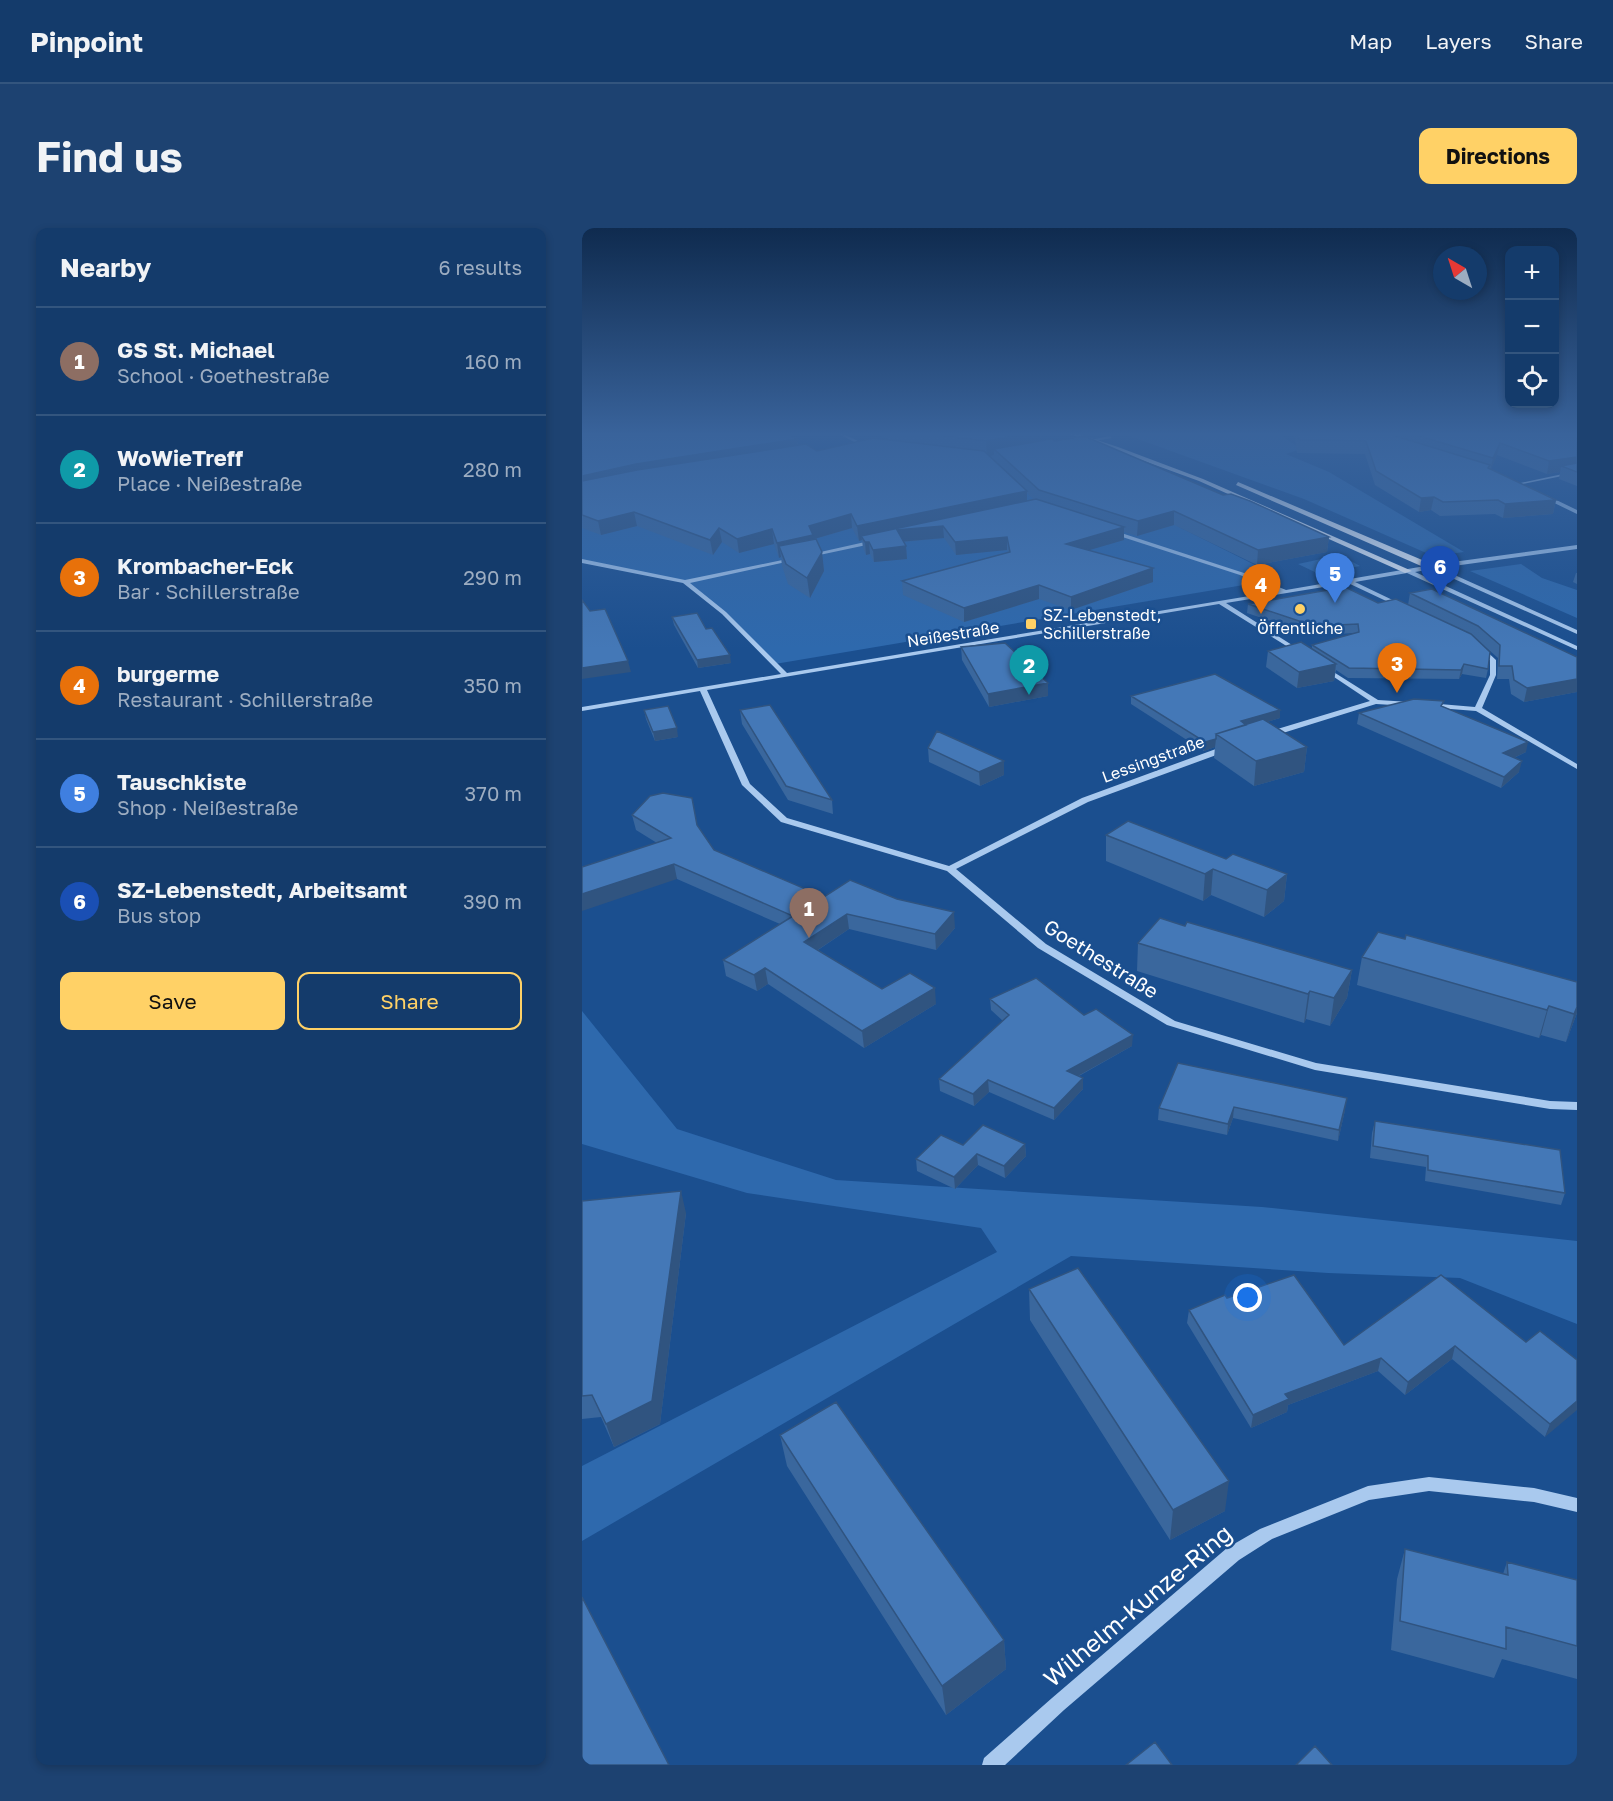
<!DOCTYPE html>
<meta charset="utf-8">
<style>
:root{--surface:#143b6b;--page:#1d4271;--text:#f1f3f6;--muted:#9dadc1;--line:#33557e;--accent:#ffd166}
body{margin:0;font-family:"Golos Text",sans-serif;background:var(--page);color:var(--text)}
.controls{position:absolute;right:18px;top:18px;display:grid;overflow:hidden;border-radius:12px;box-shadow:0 3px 9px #0003}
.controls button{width:54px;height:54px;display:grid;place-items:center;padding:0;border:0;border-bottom:2px solid var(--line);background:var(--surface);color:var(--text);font:30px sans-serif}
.compass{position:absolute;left:851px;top:18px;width:54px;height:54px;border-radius:50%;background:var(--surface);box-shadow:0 3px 9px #0003;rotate:321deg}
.you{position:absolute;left:666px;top:1070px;width:21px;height:21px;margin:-15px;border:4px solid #fff;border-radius:50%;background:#1a73e8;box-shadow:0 0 0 9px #1a73e833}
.badge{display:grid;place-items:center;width:39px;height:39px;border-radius:50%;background:var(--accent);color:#fff;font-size:20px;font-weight:700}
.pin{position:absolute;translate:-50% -50px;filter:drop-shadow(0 2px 3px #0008)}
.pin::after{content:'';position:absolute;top:32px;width:21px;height:18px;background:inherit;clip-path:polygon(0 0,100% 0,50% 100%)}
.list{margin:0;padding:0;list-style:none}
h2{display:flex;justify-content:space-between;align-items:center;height:78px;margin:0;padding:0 24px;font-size:26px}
h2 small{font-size:20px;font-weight:400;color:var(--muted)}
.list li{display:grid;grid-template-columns:39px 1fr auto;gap:18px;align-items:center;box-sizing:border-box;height:108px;padding:0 24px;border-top:2px solid var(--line)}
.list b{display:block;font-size:22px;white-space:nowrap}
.list p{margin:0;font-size:20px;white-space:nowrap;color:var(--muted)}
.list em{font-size:20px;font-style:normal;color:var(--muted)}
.actions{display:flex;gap:12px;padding:18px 24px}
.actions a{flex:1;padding:14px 0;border:2px solid var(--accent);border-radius:12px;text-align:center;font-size:21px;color:var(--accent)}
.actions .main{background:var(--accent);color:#111}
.icon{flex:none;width:33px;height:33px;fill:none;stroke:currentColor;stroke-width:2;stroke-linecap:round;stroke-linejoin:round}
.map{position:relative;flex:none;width:995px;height:1537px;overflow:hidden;border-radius:12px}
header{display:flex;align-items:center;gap:36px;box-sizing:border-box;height:84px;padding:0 30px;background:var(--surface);border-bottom:2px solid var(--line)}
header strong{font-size:28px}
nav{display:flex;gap:33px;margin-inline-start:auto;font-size:21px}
.intro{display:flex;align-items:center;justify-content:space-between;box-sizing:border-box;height:144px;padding:0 36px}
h1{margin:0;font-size:42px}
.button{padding:15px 27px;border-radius:12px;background:var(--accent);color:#111;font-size:21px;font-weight:700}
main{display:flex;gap:36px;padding:0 36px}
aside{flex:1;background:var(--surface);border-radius:12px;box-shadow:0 3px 9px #0003}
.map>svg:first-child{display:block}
.green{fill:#2e69ad}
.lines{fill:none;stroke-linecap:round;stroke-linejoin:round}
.minor{fill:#a9c9ee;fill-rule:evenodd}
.major{fill:#f0f6ff;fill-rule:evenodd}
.wall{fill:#3a679d;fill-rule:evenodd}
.shaded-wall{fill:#305480}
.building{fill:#4478b7;stroke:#305480;stroke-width:1.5}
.poi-dot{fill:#ffd166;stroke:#1b4f8f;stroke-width:2}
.labels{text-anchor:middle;stroke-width:5;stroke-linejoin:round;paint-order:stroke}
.far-poi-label{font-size:16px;fill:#fff;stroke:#1b4f8f;text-anchor:start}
.far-street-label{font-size:16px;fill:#fff;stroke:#1b4f8f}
.street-label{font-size:20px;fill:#fff;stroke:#1b4f8f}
.near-street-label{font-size:24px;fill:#fff;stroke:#1b4f8f}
</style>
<header>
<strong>Pinpoint</strong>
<nav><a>Map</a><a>Layers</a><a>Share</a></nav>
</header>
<div class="intro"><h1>Find us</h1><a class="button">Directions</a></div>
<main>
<aside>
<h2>Nearby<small>6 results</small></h2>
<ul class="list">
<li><span class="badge" style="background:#8d6e63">1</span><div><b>GS St. Michael</b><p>School · Goethestraße</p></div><em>160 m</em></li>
<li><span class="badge" style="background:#0f9aa8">2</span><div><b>WoWieTreff</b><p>Place · Neißestraße</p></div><em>280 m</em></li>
<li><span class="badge" style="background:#e8710a">3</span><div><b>Krombacher-Eck</b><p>Bar · Schillerstraße</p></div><em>290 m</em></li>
<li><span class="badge" style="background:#e8710a">4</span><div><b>burgerme</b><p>Restaurant · Schillerstraße</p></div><em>350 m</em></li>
<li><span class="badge" style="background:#3f7fe0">5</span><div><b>Tauschkiste</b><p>Shop · Neißestraße</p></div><em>370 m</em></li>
<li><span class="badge" style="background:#1a4fb4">6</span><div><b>SZ-Lebenstedt, Arbeitsamt</b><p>Bus stop</p></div><em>390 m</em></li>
</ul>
<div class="actions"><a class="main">Save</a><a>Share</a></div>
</aside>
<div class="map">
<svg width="995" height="1537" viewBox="0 0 995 1537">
<rect width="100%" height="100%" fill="#1b4f8f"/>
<!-- green -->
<path class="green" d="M542 206H697L719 221 704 226 747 244 882 324 851 328 722 271Z
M491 216 597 299 675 338 697 351 193 436 142 385 103 354 0 333V265L405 232Z
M758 327 778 338 737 346 716 336Z
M939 336 960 350 995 362V390L888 343Z
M0 783 95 901 254 952 680 979 995 1013V1096L878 1050 746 1045 489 1028 0 1313V1238L415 1024 399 1000 165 965 0 916Z"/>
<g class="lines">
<!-- minor -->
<path class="minor" d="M257 206H262L286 218 282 219Z
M528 208 530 210 500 215 498 214Z
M995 243V245L936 257 934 256Z
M960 267H964L995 282V286L960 269Z
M530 302 662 345 704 362 849 337 995 317V321L857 340 995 402V406L850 341 833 344 995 418V422L825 345 773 354 821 377V379L819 380 766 355 644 375 721 424V426L719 427 637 376 125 462 168 556 205 590 367 638 500 570 642 518H648V522L506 574 374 641 464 716 593 793 734 835 968 873 995 874V882L968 881 733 842 585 797 456 720 365 643 199 594 160 557 118 463 0 483V479L199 446 140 386 101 355 0 335V331L103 352 215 329 216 330 213 332 108 355 144 384 205 445 697 363 658 347 528 305Z
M292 312 294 313V315L228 329 225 327Z
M899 418 914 432V447L900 480 995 536V541L894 483 843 479 842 477 846 475 893 479 908 447V432L896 420Z
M742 438 796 472 828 474 832 476 828 478 794 476 688 509H682V505L788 473 740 441V439Z
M847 1249 952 1260 995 1270V1284L952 1274 847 1263 787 1272 690 1311 657 1332 482 1482 423 1537H400L402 1530 470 1470 645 1320 678 1301 786 1258Z"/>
<!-- major -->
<path class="major" d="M488 206H497L536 219 621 251 830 343 823 345 617 253Z
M656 254 852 337 853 339 846 341 654 257Z"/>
</g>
<!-- wall -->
<path class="wall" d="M0 206 215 211 216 217 235 223 306 211 296 206H459V213H473L641 267 747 309 745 324 675 337 592 297 555 308 542 304V312L506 322 571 354 489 382 457 371 382 394 321 367 320 353 426 324 425 322 374 327 362 310 322 314 324 318 325 331 292 334 288 326 284 327 281 320 280 312 277 313 270 300 233 311 240 324 242 343 228 370 206 356 200 338 199 329 197 330 192 316 157 325 140 314 131 327 55 298 19 307 0 300ZM445 265 452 272 445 273Z
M712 206H995V258L977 251 978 244 965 246 915 227 909 241 974 272 971 286 921 290 913 286 858 288 849 282 837 284 793 257 783 226 715 225Z
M994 345H995V356L991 354Z
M828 365 995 429V464L942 474 929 466 927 451H915L916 430 892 409 906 441 904 450 880 446 877 451 766 450 754 442 752 453 715 460 684 439 686 423 730 421V417L775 405 730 407 665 385 666 376 796 375 826 377Z
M90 389 149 435 116 440 92 397Z
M379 419 466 455V468L407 479 380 432Z
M549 468 698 482V490L685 494 725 519 722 544 672 558 632 530 633 519 622 523 549 476Z
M861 479 944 524 932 530 937 544 919 560 775 496 777 485Z
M62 482 96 509 73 513 64 491Z
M158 482 250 572 251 586 206 572 160 496Z
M346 520 422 533V547L398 558 347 534Z
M50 587 115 598 132 622 242 669 373 700 354 722 267 701 236 722 300 761 354 776 282 820 186 756 175 763 144 748 141 732 198 696 95 651 75 615 54 602Z
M524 607 644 631 705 646 702 673 682 689 629 667 621 673 524 633Z
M603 698 770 742 765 770 748 798 724 791 722 795 555 743 556 715Z
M780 729 995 785 984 814 959 807 957 810 775 757Z
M408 771 502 787 550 818 497 848 501 861 472 892 407 864 392 878 358 863 357 851 421 793 409 782Z
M596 835 763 882 756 913 651 890 645 907 576 892 577 880Z
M793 893 983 965 979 977 843 953 844 939 788 930 790 905Z
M443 916 444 928 423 950 396 937 373 961 335 943 334 931 381 917Z
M0 973 104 985 78 1196 32 1219 19 1189 0 1191Z
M447 1061 643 1283 588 1312 448 1092Z
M645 1070 762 1117 944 1114 995 1132 963 1209 870 1131 823 1167 796 1143 706 1177 705 1184 669 1200 605 1095 607 1082Z
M198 1207 422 1412 424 1441 364 1487 205 1238Z
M823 1321 921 1346 925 1334 995 1352V1451L920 1431 912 1450 809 1422 815 1351Z"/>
<!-- shaded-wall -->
<path class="shaded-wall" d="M442 206H459V219L412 221V227L405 229 404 213Z
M215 211 216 223 0 262V248L54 236Z
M918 215 915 227 908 243 911 230Z
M995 229V242L979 238 978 244 965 246 967 233Z
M445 263V277L361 298 362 310 316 314 279 308 280 312 277 313 275 298Z
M852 269 849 282 837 284 839 270Z
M974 272 971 286 921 290 923 276Z
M592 283V297L555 308 556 293Z
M52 284 55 298 19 307 16 293Z
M269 286 270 300 232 311 197 318 199 329 197 330 195 315 227 298Z
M542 299V312L484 329V316Z
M137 300 140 314 131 327 128 312Z
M190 301 192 316 157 325 155 311Z
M425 309V322L374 327 373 314Z
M747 309 745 324 675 337 676 322Z
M283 314H287L288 326 284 327Z
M324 318 325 331 292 334 291 322Z
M240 324 242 343 228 370 225 350Z
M571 340V354L489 382V369Z
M457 357V371L382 394V380Z
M148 427 149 435 116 440 115 432Z
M46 433 49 444 0 451V440Z
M754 436 752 453 715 460 717 444Z
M882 436 880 446 877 451 879 442Z
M995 451V464L942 474 945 460Z
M466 455V468L407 479 406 466Z
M698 482V490L658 502 659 493Z
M95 500 96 509 73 513 71 504Z
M634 511 633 519 622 523 623 514Z
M946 514 944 524 919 536 921 525Z
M725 519 722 544 672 558 674 533Z
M422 533V547L398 558 397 544Z
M940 533 937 544 919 560 922 549Z
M92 636 95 651 0 683V666Z
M631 641 629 667 621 673 623 646Z
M705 646 702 673 682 689 685 662Z
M372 684 373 700 354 722 353 706Z
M265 686 267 701 225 729 222 714Z
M183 740 186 756 175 763 172 747Z
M770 742 765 770 748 798 752 770Z
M353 760 354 776 282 820 280 803Z
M728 763 724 791 722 795 726 766Z
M967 778 959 807 957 810 965 782Z
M995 779V785L984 814 992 786Z
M551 807 550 818 485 854V843Z
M501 850V861L472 892V880Z
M406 852 407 864 392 878 391 866Z
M765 870 763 882 756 913 757 902Z
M652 879 651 890 645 907 646 896Z
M443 916 444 928 423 950 422 938Z
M395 926 396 937 373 961 372 949Z
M99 963 104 985 78 1196 32 1219 24 1196Z
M873 1118 870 1131 823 1167 826 1154Z
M799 1130 796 1143 706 1177 705 1184 669 1200 671 1187 703 1166Z
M995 1173V1182L963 1209 968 1196Z
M647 1253 643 1283 588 1312 591 1282Z
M422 1412 424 1441 364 1487 360 1458Z"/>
<!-- building -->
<path class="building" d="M0 206H207L215 211 54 236 0 248Z
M346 206H442L404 213Z
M715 206H807L908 237 906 240 974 272 923 276 916 272 861 274 852 269 839 270 794 243 784 213 717 212Z
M830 206H995V229L967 233 918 215 911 230Z
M502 208 641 267 649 266 668 273 747 309 676 322 592 283 556 293 457 262 412 221 469 211 473 213Z
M291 210 402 223 445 263 275 298 269 286 227 298 231 307 195 315 190 301 155 311 137 300 128 312 52 284 16 293 0 287V253L55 242 224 216 235 223Z
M995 235V244L979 238Z
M454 271 542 299 484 316 571 340 489 369 457 357 382 380 320 353 428 324 425 309 373 314 361 298 315 302 324 318 291 322 287 314H283L279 308Z
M234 311 240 324 225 350 204 336 197 318Z
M763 359 796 375 814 371 889 406 908 424 906 441 882 436 879 442 767 440 730 417 777 404 776 396 732 398 666 376Z
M850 361 995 429V451L945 460 932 452 930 438H917L918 417 896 398 828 365Z
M0 372 8 383 23 381 46 433 0 440Z
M115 385 124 401 130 400 148 427 115 432 90 389Z
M719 414 754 436 717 444 686 423Z
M423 415 466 455 406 466 379 419Z
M633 446 698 482 659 493 664 497 634 506V511L623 514 549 468Z
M832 471 862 473 859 478 946 514 921 525 940 533 922 549 777 485Z
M188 477 250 572 204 558 158 482Z
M86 478 95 500 71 504 62 482Z
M681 491 725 519 674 533 634 506Z
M355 503 422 533 397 544 346 520Z
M81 565 110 570 115 597 132 622 242 669 268 652 315 671 372 684 353 706 265 686 222 714 300 761 328 745 353 760 280 803 183 740 172 747 141 732 211 688 92 636 0 666V639L89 610 50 587 68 568Z
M546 593 644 631 651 626 705 646 685 662 631 641 623 646 524 607Z
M578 690 603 698 605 694 770 742 752 770 728 763 726 766 556 715Z
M796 704 823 711 824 707 995 754V779L992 786 967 778 965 782 780 729Z
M454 750 502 787 514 781 551 807 485 843 501 850 472 880 406 852 391 866 357 851 427 787 408 771Z
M596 835 765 870 757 902 652 879 646 896 577 880Z
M793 893 978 922 983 965 846 942V928L791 918Z
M401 897 443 916 422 938 395 926 372 949 334 931 359 907 381 917Z
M99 963 70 1173 24 1196 10 1167 0 1168V973Z
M496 1040 647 1253 591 1282 447 1061Z
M712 1047 762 1117 859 1047 944 1114 958 1103 995 1132V1173L968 1196 873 1118 826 1154 799 1130 703 1166 707 1171 671 1187 607 1082 643 1067 645 1070Z
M254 1174 422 1412 360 1458 198 1207Z
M823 1321 926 1347 925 1334 995 1352V1418L924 1399V1421L818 1393Z
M0 1369 87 1537H0Z
M573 1514 590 1537H544Z
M733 1518 750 1537H714Z"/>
<!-- sky -->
<linearGradient id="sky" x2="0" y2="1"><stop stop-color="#0f2b4f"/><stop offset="0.49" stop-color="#39639b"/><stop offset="1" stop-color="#39639b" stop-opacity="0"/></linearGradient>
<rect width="995" height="421" fill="url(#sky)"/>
<!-- markers -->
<g class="poi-dot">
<circle cx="718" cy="381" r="6"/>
<rect x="443" y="390" width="12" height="12" rx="3"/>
</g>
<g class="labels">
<!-- far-poi labels -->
<g class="far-poi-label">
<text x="461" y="393">SZ-Lebenstedt,<tspan x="461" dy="18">Schillerstraße</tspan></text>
<text x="718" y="406" text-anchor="middle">Öffentliche</text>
</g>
<!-- far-street labels -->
<g class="far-street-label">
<text transform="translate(371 406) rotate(-9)" y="6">Neißestraße</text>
<text transform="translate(571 531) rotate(-20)" y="6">Lessingstraße</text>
</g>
<!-- street labels -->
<g class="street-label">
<text transform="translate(519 731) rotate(32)" y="7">Goethestraße</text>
</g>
<!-- near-street labels -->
<g class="near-street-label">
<text transform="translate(556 1378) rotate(-40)" y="8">Wilhelm-Kunze-Ring</text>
</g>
</g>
</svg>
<div class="controls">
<button>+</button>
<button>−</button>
<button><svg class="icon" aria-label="locate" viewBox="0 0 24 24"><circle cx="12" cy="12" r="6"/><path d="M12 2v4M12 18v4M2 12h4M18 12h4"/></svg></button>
</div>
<svg class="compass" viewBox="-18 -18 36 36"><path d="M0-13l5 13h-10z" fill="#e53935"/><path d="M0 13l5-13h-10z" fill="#9dadc1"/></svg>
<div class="you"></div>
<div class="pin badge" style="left:227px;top:710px;background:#8d6e63">1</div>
<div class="pin badge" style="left:447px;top:467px;background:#0f9aa8">2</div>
<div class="pin badge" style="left:815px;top:465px;background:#e8710a">3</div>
<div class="pin badge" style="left:679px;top:386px;background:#e8710a">4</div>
<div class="pin badge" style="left:753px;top:375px;background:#3f7fe0">5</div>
<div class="pin badge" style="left:858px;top:368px;background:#1a4fb4">6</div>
</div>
</main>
